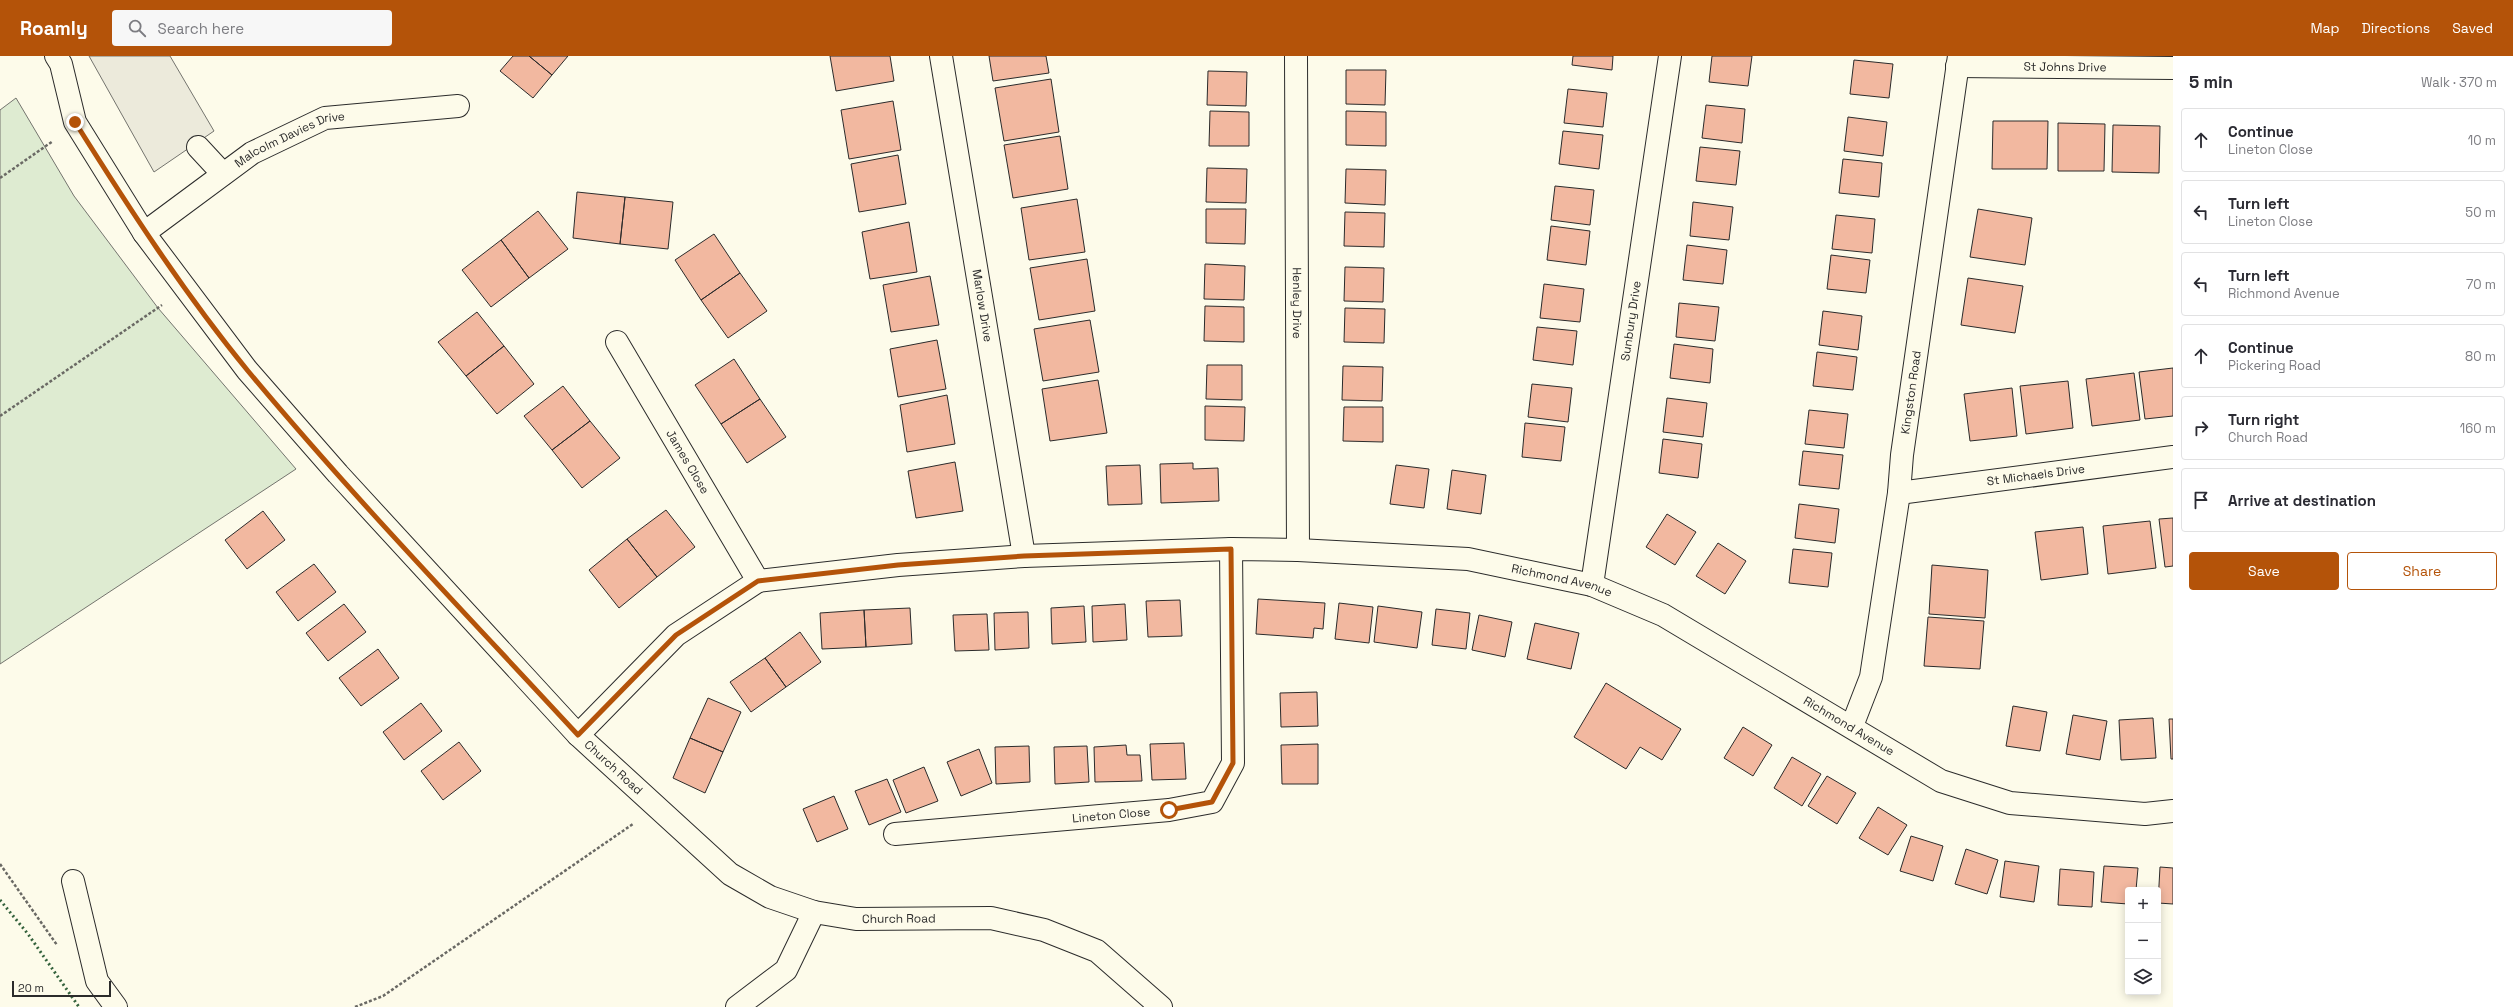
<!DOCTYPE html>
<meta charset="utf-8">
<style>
:root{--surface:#fff;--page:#f7f7f7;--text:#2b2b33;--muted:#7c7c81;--line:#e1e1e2;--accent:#b45309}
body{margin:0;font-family:"Space Grotesk",sans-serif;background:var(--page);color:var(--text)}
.controls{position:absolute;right:12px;bottom:12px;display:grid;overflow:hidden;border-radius:4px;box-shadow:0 2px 10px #0003}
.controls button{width:36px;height:36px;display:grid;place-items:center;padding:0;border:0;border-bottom:1px solid var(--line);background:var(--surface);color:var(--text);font:20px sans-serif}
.scale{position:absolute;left:12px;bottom:10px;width:99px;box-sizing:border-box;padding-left:4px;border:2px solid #2b2b2b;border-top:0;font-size:11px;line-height:14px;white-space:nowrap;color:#2b2b2b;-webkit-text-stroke:3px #fdfbea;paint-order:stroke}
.stop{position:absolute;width:12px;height:12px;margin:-9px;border:3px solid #b45309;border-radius:50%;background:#fff}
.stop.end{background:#b45309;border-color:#fff;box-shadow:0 1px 4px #0008}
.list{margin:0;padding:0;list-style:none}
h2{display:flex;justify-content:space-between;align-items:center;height:52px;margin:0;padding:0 16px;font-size:17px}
h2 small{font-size:13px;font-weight:400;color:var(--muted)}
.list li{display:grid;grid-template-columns:26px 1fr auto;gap:12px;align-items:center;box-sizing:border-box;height:64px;margin:0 8px 8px;padding:0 8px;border:1px solid var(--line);border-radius:4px}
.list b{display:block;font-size:15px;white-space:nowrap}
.list p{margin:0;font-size:13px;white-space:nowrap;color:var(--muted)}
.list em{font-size:13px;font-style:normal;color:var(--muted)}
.actions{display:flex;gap:8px;padding:12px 16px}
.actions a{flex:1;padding:9px 0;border:1px solid var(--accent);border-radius:4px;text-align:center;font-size:14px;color:var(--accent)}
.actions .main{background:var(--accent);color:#fff}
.icon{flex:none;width:22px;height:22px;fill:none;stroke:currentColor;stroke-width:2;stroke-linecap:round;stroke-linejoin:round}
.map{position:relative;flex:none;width:2173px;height:951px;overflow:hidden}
header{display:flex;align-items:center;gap:24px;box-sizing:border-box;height:56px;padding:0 20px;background:var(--accent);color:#fff}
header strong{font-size:19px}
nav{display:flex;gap:22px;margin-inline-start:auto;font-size:14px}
.search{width:280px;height:36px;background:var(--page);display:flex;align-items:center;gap:10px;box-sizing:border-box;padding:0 14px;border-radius:4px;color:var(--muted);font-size:15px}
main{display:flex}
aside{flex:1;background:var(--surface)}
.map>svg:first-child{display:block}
.green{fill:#deebd1;stroke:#74746e}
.parking{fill:#eceadb;stroke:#74746e}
.building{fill:#f2b8a0;stroke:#2b2b2b}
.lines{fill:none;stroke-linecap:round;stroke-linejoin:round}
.minor-casing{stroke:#2b2b2b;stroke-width:24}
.path{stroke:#6a6964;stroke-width:2.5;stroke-dasharray:3 2;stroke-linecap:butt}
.minor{stroke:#fdfbea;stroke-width:22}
.hedge{stroke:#34623c;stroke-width:3;stroke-dasharray:2 3;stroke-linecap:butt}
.route{stroke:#b45309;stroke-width:5}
.labels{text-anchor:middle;stroke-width:3;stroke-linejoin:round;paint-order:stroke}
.street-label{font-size:12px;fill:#2b2b2b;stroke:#fdfbea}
</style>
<header>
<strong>Roamly</strong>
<div class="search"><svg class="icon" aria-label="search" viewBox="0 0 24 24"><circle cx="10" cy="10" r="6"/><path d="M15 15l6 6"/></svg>Search here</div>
<nav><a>Map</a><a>Directions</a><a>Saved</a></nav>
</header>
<main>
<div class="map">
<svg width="2173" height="951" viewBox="0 0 2173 951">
<rect width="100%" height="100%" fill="#fdfbea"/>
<!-- green -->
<path class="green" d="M16 42 74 140 158 252 296 413 0 608V54Z"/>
<!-- parking -->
<path class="parking" d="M89 0H170L214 75 154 116Z"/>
<!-- building -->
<path class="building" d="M513 0H529L552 19 533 42 500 15Z
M529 0H568L552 19Z
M830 0H890L894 25 836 35Z
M989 0H1046L1049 17 993 25Z
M1573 0H1613L1612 14 1572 9Z
M1712 0H1752L1748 30 1709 26Z
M1854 4 1893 8 1889 42 1850 38Z
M1346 14H1386L1385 49 1346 48Z
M1208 15 1247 16 1246 50 1207 49Z
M1051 23 1059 76 1004 85 995 32Z
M1568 33 1607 37 1603 71 1564 67Z
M893 45 901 94 849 103 841 54Z
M1706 49 1745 53 1742 87 1702 82Z
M1210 55 1249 56V90H1209Z
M1346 55 1386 56V90L1346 89Z
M1848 61 1887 66 1883 100 1844 95Z
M1993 65H2048L2047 113H1992Z
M2058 67 2105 68 2104 115H2058Z
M2113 69 2160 70 2159 117 2112 116Z
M1563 75 1603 79 1599 113 1559 108Z
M1060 80 1068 133 1013 142 1004 89Z
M1700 91 1740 95 1736 129 1696 125Z
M898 99 906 148 859 156 851 108Z
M1843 103 1882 107 1879 141 1839 137Z
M1207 112 1247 113 1246 147 1206 146Z
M1346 113 1386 114 1385 149 1345 147Z
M1555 130 1594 134 1590 169 1551 164Z
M577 136 625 141 620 188 573 182Z
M625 141 673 146 668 193 620 188Z
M1077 143 1085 196 1029 204 1021 152Z
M1693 146 1733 151 1729 184 1690 180Z
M1206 153H1246L1245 188 1206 187Z
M1978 153 2032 162 2025 209 1970 201Z
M538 155 568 193 529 222 501 184Z
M1345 156 1385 157 1384 191 1344 190Z
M1836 159 1875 163 1872 197 1832 193Z
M909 166 917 216 870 223 862 176Z
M1551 170 1590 175 1586 209 1547 204Z
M714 178 740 217 701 244 675 204Z
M501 184 529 222 491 251 462 214Z
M1687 189 1727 194 1723 228 1683 224Z
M1831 199 1870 204 1866 237 1827 233Z
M1087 203 1095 255 1039 264 1030 212Z
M1205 208 1245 210 1244 244 1204 243Z
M1345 211 1384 212 1383 246 1344 245Z
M740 217 767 255 728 282 701 244Z
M930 220 939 269 891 276 883 229Z
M1968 222 2023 230 2015 277 1961 269Z
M1544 228 1584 233 1580 266 1540 262Z
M1679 247 1719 251 1715 285 1676 281Z
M1205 250 1244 251V286L1204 285Z
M1345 252 1385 253 1384 287 1344 286Z
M1823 255 1862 260 1858 294 1819 289Z
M477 256 504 290 466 320 438 286Z
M1090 264 1099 316 1043 325 1034 273Z
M1537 271 1577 275 1573 309 1533 304Z
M937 284 946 333 898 341 890 293Z
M1674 288 1713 293 1710 327 1670 322Z
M504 290 534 328 497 358 466 320Z
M1817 296 1857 301 1853 334 1813 330Z
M734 303 760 343 721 368 695 329Z
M1207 309H1242V344L1206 343Z
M1343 310 1383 311 1382 345 1342 344Z
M2173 312V360L2145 363 2139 316Z
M2134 317 2140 364 2092 370 2086 323Z
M1098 324 1107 377 1050 385 1042 333Z
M2068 325 2073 372 2026 378 2020 330Z
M1532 328 1572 332 1568 366 1528 361Z
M563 330 590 365 552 394 524 360Z
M2012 332 2017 380 1970 385 1964 338Z
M947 339 955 388 907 396 900 349Z
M1667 342 1707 347 1703 381 1663 376Z
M760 343 786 381 747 407 721 368Z
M1205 350 1245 351 1244 385 1205 384Z
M1344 351H1383V386L1343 385Z
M1809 354 1848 358 1844 392 1805 388Z
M590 365 620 402 582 432 552 394Z
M1525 367 1565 371 1561 405 1522 401Z
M1663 383 1702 388 1698 422 1659 417Z
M1803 395 1843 399 1839 433 1799 429Z
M955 406 963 455 916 462 908 415Z
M1193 407V413L1218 412 1219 445 1161 447 1160 408Z
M1140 409 1142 448 1108 449 1106 410Z
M1396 409 1429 413 1424 452 1390 448Z
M1452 414 1486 419 1481 458 1447 453Z
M1799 448 1839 453 1835 487 1795 482Z
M666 454 695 491 657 521 627 483Z
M263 455 285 484 247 513 225 484Z
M1667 458 1696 476 1675 509 1646 491Z
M2173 462V510L2165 511 2159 463Z
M2150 465 2156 512 2108 518 2103 470Z
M2083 471 2088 518 2041 524 2035 476Z
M627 483 657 521 619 552 589 514Z
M1718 487 1746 505 1725 538 1696 520Z
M1793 493 1832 497 1828 531 1789 527Z
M314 508 336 536 298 565 276 536Z
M1932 509 1988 514 1985 562 1929 558Z
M1258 543 1325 547 1323 573 1314 572 1313 582 1256 578Z
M1180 544 1182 580 1148 581 1146 545Z
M1339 547 1373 551 1369 587 1335 583Z
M344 548 366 576 328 605 306 577Z
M1125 548 1127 584 1093 586 1092 550Z
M1084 550 1086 586 1052 588 1051 552Z
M1378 550 1422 556 1417 592 1374 586Z
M910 552 912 588 866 591 864 554Z
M1436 553 1470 557 1466 593 1432 589Z
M864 554 866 591 822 593 820 557Z
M1028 556 1029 592 995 594 994 557Z
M987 558 989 594 955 595 953 559Z
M1479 559 1512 566 1505 601 1472 594Z
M1928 561 1984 565 1980 613 1924 610Z
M1535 567 1579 577 1571 613 1527 603Z
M800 576 821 606 786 631 765 602Z
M378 593 399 622 361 650 339 622Z
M765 602 786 631 751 656 730 626Z
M1606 627 1681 673 1662 704 1640 691 1626 713 1574 681Z
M1317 636 1318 670 1281 671 1280 637Z
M708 642 741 656 723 696 690 682Z
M421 647 442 675 404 704 383 676Z
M2013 650 2047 656 2040 695 2006 690Z
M2073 659 2107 665 2100 704 2066 698Z
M2153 662 2156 702 2121 704 2119 664Z
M2169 663H2173V703H2171Z
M1743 671 1772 689 1753 720 1724 702Z
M690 682 723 696 705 737 673 722Z
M459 686 481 715 443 744 421 715Z
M1184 687 1186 723 1152 724 1150 688Z
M1318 688V728H1282L1281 689Z
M1126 689 1127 699H1140L1142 725 1095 726 1094 691Z
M1029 690 1030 726 996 728 995 691Z
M1087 690 1089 726 1055 728 1054 691Z
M979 693 992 727 961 740 947 706Z
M1792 701 1821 718 1802 750 1774 732Z
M924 711 938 745 906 757 893 724Z
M1827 720 1856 737 1837 768 1808 750Z
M887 723 901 756 869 769 855 735Z
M834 740 848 773 817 786 803 753Z
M1878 751 1907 769 1888 799 1859 782Z
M1911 780 1943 790 1933 825 1900 815Z
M1966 793 1998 804 1987 838 1955 828Z
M2005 805 2039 810 2034 846 2000 841Z
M2104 810 2138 812 2136 834H2128V848L2101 846Z
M2160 811 2173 812V848L2158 847Z
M2060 813 2094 816 2092 851 2058 849Z"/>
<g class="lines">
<defs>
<g id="minor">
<path id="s1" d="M56 0 61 8 75 66 144 177 247 314 338 418 578 679 730 818 770 841 814 856 856 863 991 862 1044 874 1097 895 1161 951"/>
<path id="s2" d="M941 0 1024 500"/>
<path id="s3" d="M1296 0 1298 494"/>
<path id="s4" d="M1957 10 2173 12"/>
<path d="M198 91 223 118"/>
<path id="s5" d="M144 177 252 97 325 62 458 50"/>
<path id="s6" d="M617 286 758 525"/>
<path id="s7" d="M1899 437 2173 401"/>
<path id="s8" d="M1592 529 1670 0"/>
<path id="s9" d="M1852 670 1871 621 1899 437 1902 399 1959 0"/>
<path id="s10" d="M578 679 676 579 758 525 898 509 1024 500 1231 493 1298 494 1468 503 1592 529 1663 559 1941 725 2010 747 2145 758 2173 755"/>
<path id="s11" d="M895 778 1169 754 1212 746 1233 707 1231 493"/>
<path d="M73 825 97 925 116 951"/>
<path d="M737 951 786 914 814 856"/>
</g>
</defs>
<!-- minor casing -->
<use href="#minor" class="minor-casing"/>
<!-- path -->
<path class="path" d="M0 122 53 85
M0 360 162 249
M0 808 57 889
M355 951 383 940 633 768"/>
<!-- minor -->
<use href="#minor" class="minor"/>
<!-- hedge -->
<path class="hedge" d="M0 844 28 878 79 951"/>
</g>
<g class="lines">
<!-- route -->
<path class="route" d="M75 66C129 152 184 237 248 315 353 441 467 559 578 679L676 579 758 525 898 509 1024 500 1231 493 1233 707 1212 746 1169 754"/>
</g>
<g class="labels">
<!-- street labels -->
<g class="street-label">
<text dy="4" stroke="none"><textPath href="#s4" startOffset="108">St Johns Drive</textPath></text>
<text dy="4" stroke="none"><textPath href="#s5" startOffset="175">Malcolm Davies Drive</textPath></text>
<text dy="4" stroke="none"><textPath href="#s3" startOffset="247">Henley Drive</textPath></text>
<text dy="4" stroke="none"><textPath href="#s2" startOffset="253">Marlow Drive</textPath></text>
<text dy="4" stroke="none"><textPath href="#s8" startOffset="267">Sunbury Drive</textPath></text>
<text dy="4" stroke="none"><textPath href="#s9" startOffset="340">Kingston Road</textPath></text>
<text dy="4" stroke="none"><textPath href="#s6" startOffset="139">James Close</textPath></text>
<text dy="4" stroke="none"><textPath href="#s7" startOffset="138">St Michaels Drive</textPath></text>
<text dy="4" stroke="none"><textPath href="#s10" startOffset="1046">Richmond Avenue</textPath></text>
<text dy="4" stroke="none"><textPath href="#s10" startOffset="1370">Richmond Avenue</textPath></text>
<text dy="4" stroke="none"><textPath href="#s1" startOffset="912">Church Road</textPath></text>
<text dy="4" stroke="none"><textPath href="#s11" startOffset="217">Lineton Close</textPath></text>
<text dy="4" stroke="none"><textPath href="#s1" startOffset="1248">Church Road</textPath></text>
</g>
</g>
</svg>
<div class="controls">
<button>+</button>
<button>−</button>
<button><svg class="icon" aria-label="layers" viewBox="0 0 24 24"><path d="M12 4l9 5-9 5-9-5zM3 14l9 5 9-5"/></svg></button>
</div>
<div class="scale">20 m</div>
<div class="stop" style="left:1169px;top:754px"></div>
<div class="stop end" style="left:75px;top:66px"></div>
</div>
<aside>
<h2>5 min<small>Walk · 370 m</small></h2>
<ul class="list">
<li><svg class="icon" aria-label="ahead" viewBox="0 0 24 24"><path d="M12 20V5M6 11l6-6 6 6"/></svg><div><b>Continue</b><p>Lineton Close</p></div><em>10 m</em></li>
<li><svg class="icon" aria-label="left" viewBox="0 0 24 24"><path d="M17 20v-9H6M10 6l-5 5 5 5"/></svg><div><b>Turn left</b><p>Lineton Close</p></div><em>50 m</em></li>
<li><svg class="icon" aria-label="left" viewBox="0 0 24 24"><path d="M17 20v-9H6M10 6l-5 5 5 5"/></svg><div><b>Turn left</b><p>Richmond Avenue</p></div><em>70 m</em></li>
<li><svg class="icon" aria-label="ahead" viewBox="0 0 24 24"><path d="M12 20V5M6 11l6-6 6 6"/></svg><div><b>Continue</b><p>Pickering Road</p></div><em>80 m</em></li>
<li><svg class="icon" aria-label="right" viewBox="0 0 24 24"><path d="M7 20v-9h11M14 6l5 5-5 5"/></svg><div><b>Turn right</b><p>Church Road</p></div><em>160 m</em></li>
<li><svg class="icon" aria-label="arrive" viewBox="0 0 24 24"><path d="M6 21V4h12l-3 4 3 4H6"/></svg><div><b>Arrive at destination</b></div></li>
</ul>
<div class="actions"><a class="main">Save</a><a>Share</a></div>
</aside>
</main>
